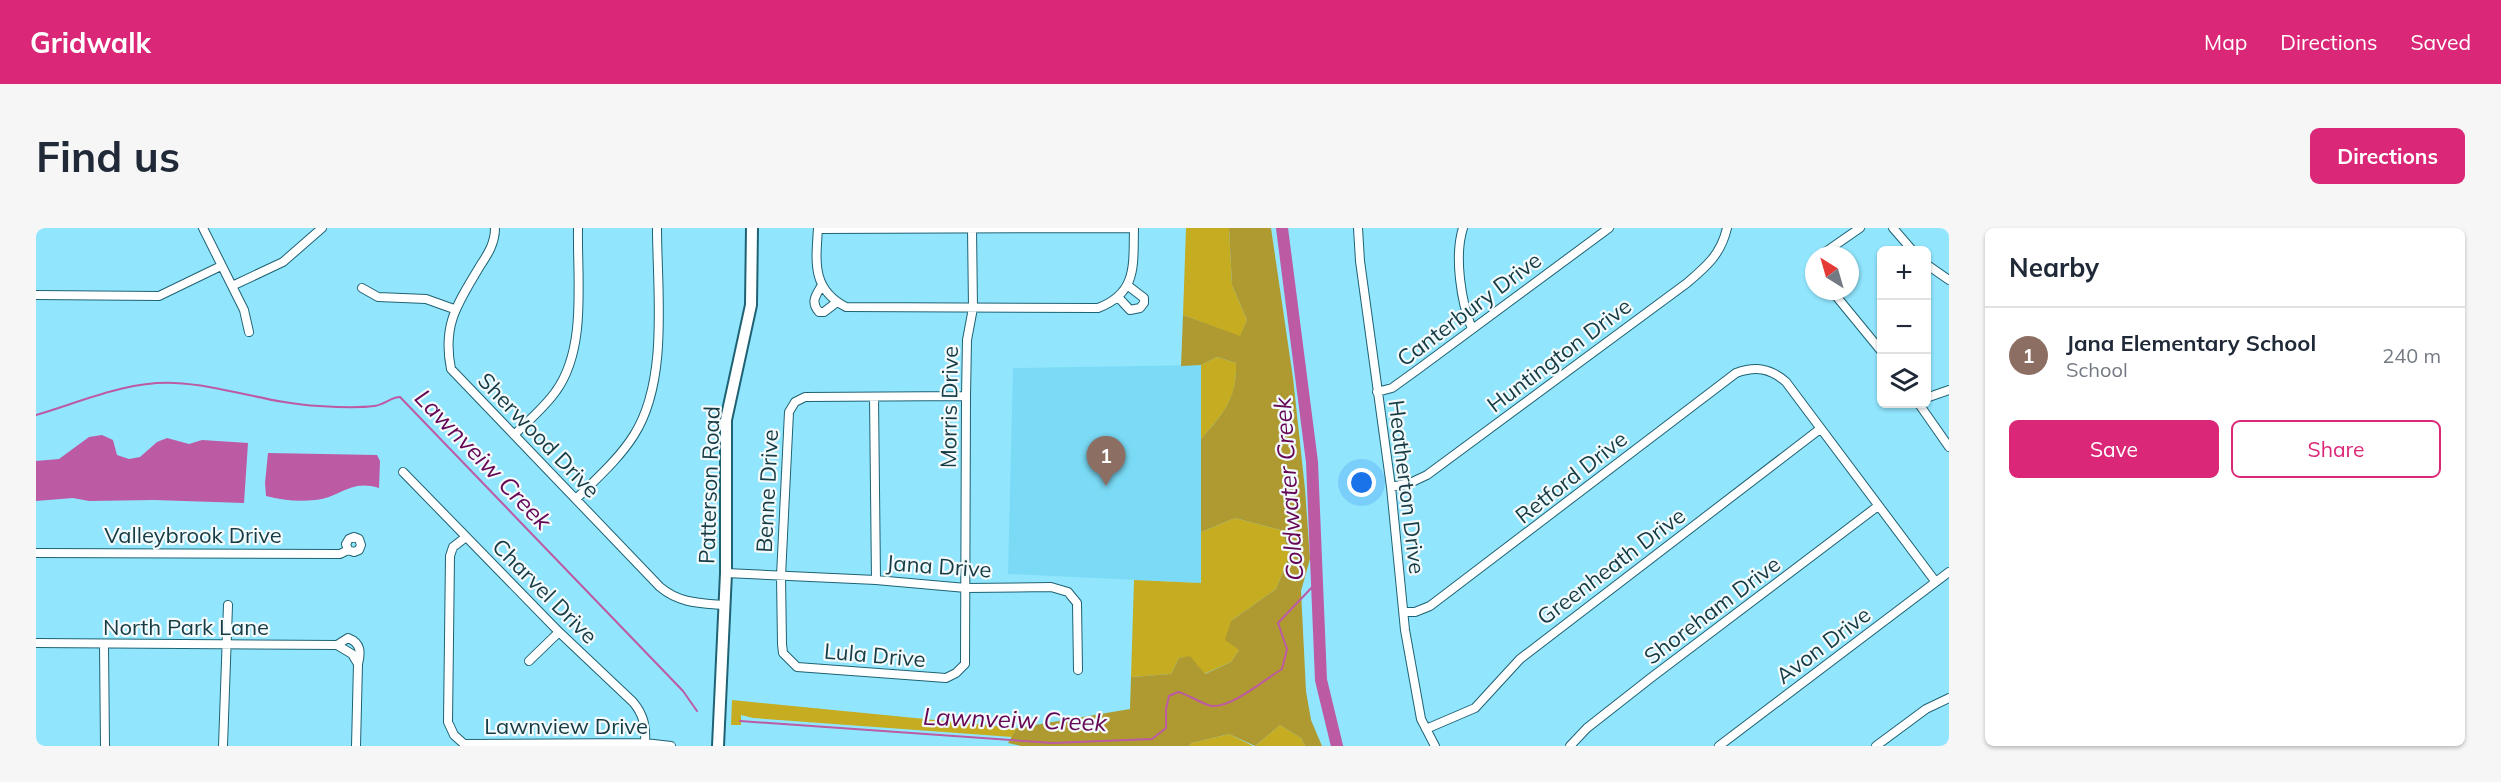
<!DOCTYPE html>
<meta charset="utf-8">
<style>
:root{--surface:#fff;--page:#f6f6f7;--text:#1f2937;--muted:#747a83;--line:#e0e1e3;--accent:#db2777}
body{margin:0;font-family:Mulish,sans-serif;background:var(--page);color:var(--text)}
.controls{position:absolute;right:18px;top:18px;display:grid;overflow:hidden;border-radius:9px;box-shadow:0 2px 4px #0004}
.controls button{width:54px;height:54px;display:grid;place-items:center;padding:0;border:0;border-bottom:2px solid var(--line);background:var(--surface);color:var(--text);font:30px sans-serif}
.compass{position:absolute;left:1769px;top:18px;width:54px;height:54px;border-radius:50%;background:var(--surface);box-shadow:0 2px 4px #0004;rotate:323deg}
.you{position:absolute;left:1326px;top:255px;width:21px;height:21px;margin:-15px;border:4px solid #fff;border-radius:50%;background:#1a73e8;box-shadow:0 0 0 9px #1a73e833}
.badge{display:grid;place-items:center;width:39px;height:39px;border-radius:50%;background:var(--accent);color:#fff;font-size:20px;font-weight:700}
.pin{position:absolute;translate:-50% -50px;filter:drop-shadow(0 2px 3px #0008)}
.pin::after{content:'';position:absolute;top:32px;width:21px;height:18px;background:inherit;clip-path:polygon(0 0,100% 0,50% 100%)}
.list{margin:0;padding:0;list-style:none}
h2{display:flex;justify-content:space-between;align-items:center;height:78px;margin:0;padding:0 24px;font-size:26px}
h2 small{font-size:20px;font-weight:400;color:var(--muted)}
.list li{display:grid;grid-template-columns:39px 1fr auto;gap:18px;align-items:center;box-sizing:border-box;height:96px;padding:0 24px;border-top:2px solid var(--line)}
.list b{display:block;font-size:22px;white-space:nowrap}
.list p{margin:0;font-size:20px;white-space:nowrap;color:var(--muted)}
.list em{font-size:20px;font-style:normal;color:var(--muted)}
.actions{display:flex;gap:12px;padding:18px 24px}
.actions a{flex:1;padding:14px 0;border:2px solid var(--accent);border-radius:9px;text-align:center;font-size:21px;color:var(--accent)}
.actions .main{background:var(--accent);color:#fff}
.icon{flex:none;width:33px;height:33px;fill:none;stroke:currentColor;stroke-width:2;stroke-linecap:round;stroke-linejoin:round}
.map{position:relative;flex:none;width:1913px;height:518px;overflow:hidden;border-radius:9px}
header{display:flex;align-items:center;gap:36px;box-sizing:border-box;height:84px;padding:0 30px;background:var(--accent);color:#fff}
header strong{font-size:28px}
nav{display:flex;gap:33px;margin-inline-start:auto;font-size:21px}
.intro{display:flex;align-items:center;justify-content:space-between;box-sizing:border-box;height:144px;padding:0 36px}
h1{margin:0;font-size:42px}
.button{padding:15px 27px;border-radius:9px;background:var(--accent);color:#fff;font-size:21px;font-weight:700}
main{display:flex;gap:36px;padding:0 36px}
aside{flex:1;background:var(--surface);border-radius:9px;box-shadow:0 2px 4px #0004}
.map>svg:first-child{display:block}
.built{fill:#7bdbf6}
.green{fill:#c6ac21}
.forest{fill:#af9a31}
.water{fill:#bc5aa3}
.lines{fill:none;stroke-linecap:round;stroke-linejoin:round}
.stream{stroke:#bc5aa3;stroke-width:2}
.river{stroke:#bc5aa3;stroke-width:12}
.street-casing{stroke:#1f6273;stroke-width:10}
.secondary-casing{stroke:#1f6273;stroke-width:14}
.street{stroke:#fff;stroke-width:8}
.secondary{stroke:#fff;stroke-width:10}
.labels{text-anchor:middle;stroke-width:4.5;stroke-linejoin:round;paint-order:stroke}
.street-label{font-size:22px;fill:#173b44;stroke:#f2fafc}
.water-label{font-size:24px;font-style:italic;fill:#650554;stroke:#f2fafc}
</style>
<header>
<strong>Gridwalk</strong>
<nav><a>Map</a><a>Directions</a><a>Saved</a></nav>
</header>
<div class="intro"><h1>Find us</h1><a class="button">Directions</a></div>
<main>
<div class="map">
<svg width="1913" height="518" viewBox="0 0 1913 518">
<rect width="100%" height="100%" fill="#91e6fe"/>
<!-- built -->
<path class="built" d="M1165 137V355L972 346 977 140Z"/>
<!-- green -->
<path class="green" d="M1150 0H1193L1196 57 1211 92 1204 109 1147 87Z
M1181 129 1200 135C1201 171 1188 185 1165 211V137Z
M1199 290 1245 302 1254 326 1240 361 1195 393 1203 422 1195 434 1168 446 1154 429 1143 430 1135 446 1095 449 1098 352 1165 355V304Z
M696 472 981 500 976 509 717 490 705 487V497H695Z
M1244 497 1265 510 1269 518H1219Z
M1193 506 1217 518H1153L1156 515Z"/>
<!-- forest -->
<path class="forest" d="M1193 0H1235L1257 150 1269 261 1274 331 1265 363 1270 463 1275 492 1286 518H1269L1265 510 1244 497 1219 518 1193 506 1156 515 1153 518H985L972 515 981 500 1094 481 1095 449 1135 446 1143 430 1154 428 1169 446 1195 434 1203 422 1189 412 1195 393 1240 361 1254 326 1245 302 1199 290 1165 304V211C1187 186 1201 171 1200 135L1181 129 1165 137 1145 138 1147 87 1204 108 1211 92 1196 57Z"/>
<!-- water -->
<path class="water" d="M66 207 77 212 81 227 93 231 104 229 121 214 131 210 153 216 166 212 212 215 208 275 118 272 53 273 37 270 0 273V233L23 231 53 209Z
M232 225 341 227 344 233 343 260C313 251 307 269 279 272 262 274 246 272 230 268L229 255Z"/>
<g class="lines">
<!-- stream -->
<path class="stream" d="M0 187C45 174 90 153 138 155 187 157 234 176 283 178 299 179 323 180 338 178 348 177 355 169 364 169L647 463 661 483
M704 493 1017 515 1116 511 1130 500V481L1133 468 1142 464C1153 467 1161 473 1172 477 1191 484 1229 451 1246 441L1251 421 1242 395 1281 354"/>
<!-- river -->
<path class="river" d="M1246 0 1276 234 1285 452 1301 518"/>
<defs>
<path id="street" d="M167 0 208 82 213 104
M459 0C459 15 452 26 444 38 422 75 406 96 415 141L624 359C643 375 663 375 687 377
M782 0C780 33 775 61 810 79L1062 80C1102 65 1097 36 1098 0
M1322 0 1324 33 1355 259 1369 402 1385 491 1399 518
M1427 0C1418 28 1425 74 1436 101
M1857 0 1876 22
M782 1 1098 0
M1785 27 1824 0
M1890 36 1913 52
M786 57C780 67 774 74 783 84H788L801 74
M196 58 247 34 286 0
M326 60 342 69 390 71 418 81
M1796 63 1846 124
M0 67 123 68 185 38
M1082 69 1094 82 1104 80 1108 75V70L1091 57
M1341 164 1356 160 1381 142 1573 0
M930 168 769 169 759 174 753 184 745 348 746 416 747 425 761 439 910 450 920 445 929 436 930 168 931 112 937 80 936 0
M838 169 840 352
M1890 170 1913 162
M1883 176 1913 219
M478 207C492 193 509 179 520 163 551 120 541 52 542 0
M367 244 523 404 597 474C608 487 610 499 609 515
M1355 259 1374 255 1391 247 1651 55C1671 38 1685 26 1691 0
M540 271C560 251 583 231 598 207 633 152 621 63 621 0
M430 309 417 319 414 328 412 494 418 507 428 516 609 515 635 518
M0 325 304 326 312 322 318 324 323 322 325 317 323 311 318 309 313 311 310 316 312 322
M690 345 840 352 930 360 1015 359 1032 364 1041 375 1042 442
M1368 384H1379L1394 378 1700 145C1720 138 1734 140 1750 154L1899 353
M0 415 301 417 316 426 322 436 320 518
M68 417 69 518
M301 417 312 410C325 415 325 424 322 436
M493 433 523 404
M1390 501 1439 480 1484 431 1784 201
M187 518 192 377
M1534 518 1551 500 1616 449 1842 278
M1683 518 1913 344
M1840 518 1890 481 1913 470"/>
<path id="secondary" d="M682 518 690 345V192L715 77 716 0"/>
</defs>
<!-- street casing -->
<use href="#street" class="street-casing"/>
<!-- secondary casing -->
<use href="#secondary" class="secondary-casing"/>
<!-- street -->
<use href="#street" class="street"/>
<!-- secondary -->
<use href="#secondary" class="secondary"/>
</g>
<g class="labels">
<!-- street labels -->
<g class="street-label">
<text transform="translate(1433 81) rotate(-37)" y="8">Canterbury Drive</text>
<text transform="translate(1523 127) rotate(-37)" y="8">Huntington Drive</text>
<text transform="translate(913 179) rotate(-89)" y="8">Morris Drive</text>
<text transform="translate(503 207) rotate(46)" y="8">Sherwood Drive</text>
<text transform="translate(1535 249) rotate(-38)" y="8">Retford Drive</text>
<text transform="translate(673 257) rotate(-88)" y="8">Patterson Road</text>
<text transform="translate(1371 259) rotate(83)" y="8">Heatherton Drive</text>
<text transform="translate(731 263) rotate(-87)" y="8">Benne Drive</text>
<text x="157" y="315">Valleybrook Drive</text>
<text transform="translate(903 338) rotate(4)" y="8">Jana Drive</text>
<text transform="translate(1575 338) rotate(-37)" y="8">Greenheath Drive</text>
<text transform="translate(509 363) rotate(45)" y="8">Charvel Drive</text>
<text transform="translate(1676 382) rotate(-37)" y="8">Shoreham Drive</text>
<text x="150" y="407">North Park Lane</text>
<text transform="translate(1787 417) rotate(-37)" y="8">Avon Drive</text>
<text transform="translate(839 427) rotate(5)" y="8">Lula Drive</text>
<text x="530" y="506">Lawnview Drive</text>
</g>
<!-- water labels -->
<g class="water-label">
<text transform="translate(447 232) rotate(46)" y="8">Lawnveiw Creek</text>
<text transform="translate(1253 261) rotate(-94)" y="8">Coldwater Creek</text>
<text transform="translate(979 492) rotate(2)" y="8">Lawnveiw Creek</text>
</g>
</g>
</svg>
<div class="controls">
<button>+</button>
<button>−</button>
<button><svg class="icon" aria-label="layers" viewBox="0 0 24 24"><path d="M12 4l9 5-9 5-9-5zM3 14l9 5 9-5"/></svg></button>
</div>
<svg class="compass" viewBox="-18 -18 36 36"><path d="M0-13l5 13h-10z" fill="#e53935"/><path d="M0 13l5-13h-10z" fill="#747a83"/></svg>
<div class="you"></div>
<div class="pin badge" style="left:1070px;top:258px;background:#8d6e63">1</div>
</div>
<aside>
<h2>Nearby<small></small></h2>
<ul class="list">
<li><span class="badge" style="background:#8d6e63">1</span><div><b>Jana Elementary School</b><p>School</p></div><em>240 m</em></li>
</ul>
<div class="actions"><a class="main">Save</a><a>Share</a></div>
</aside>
</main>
